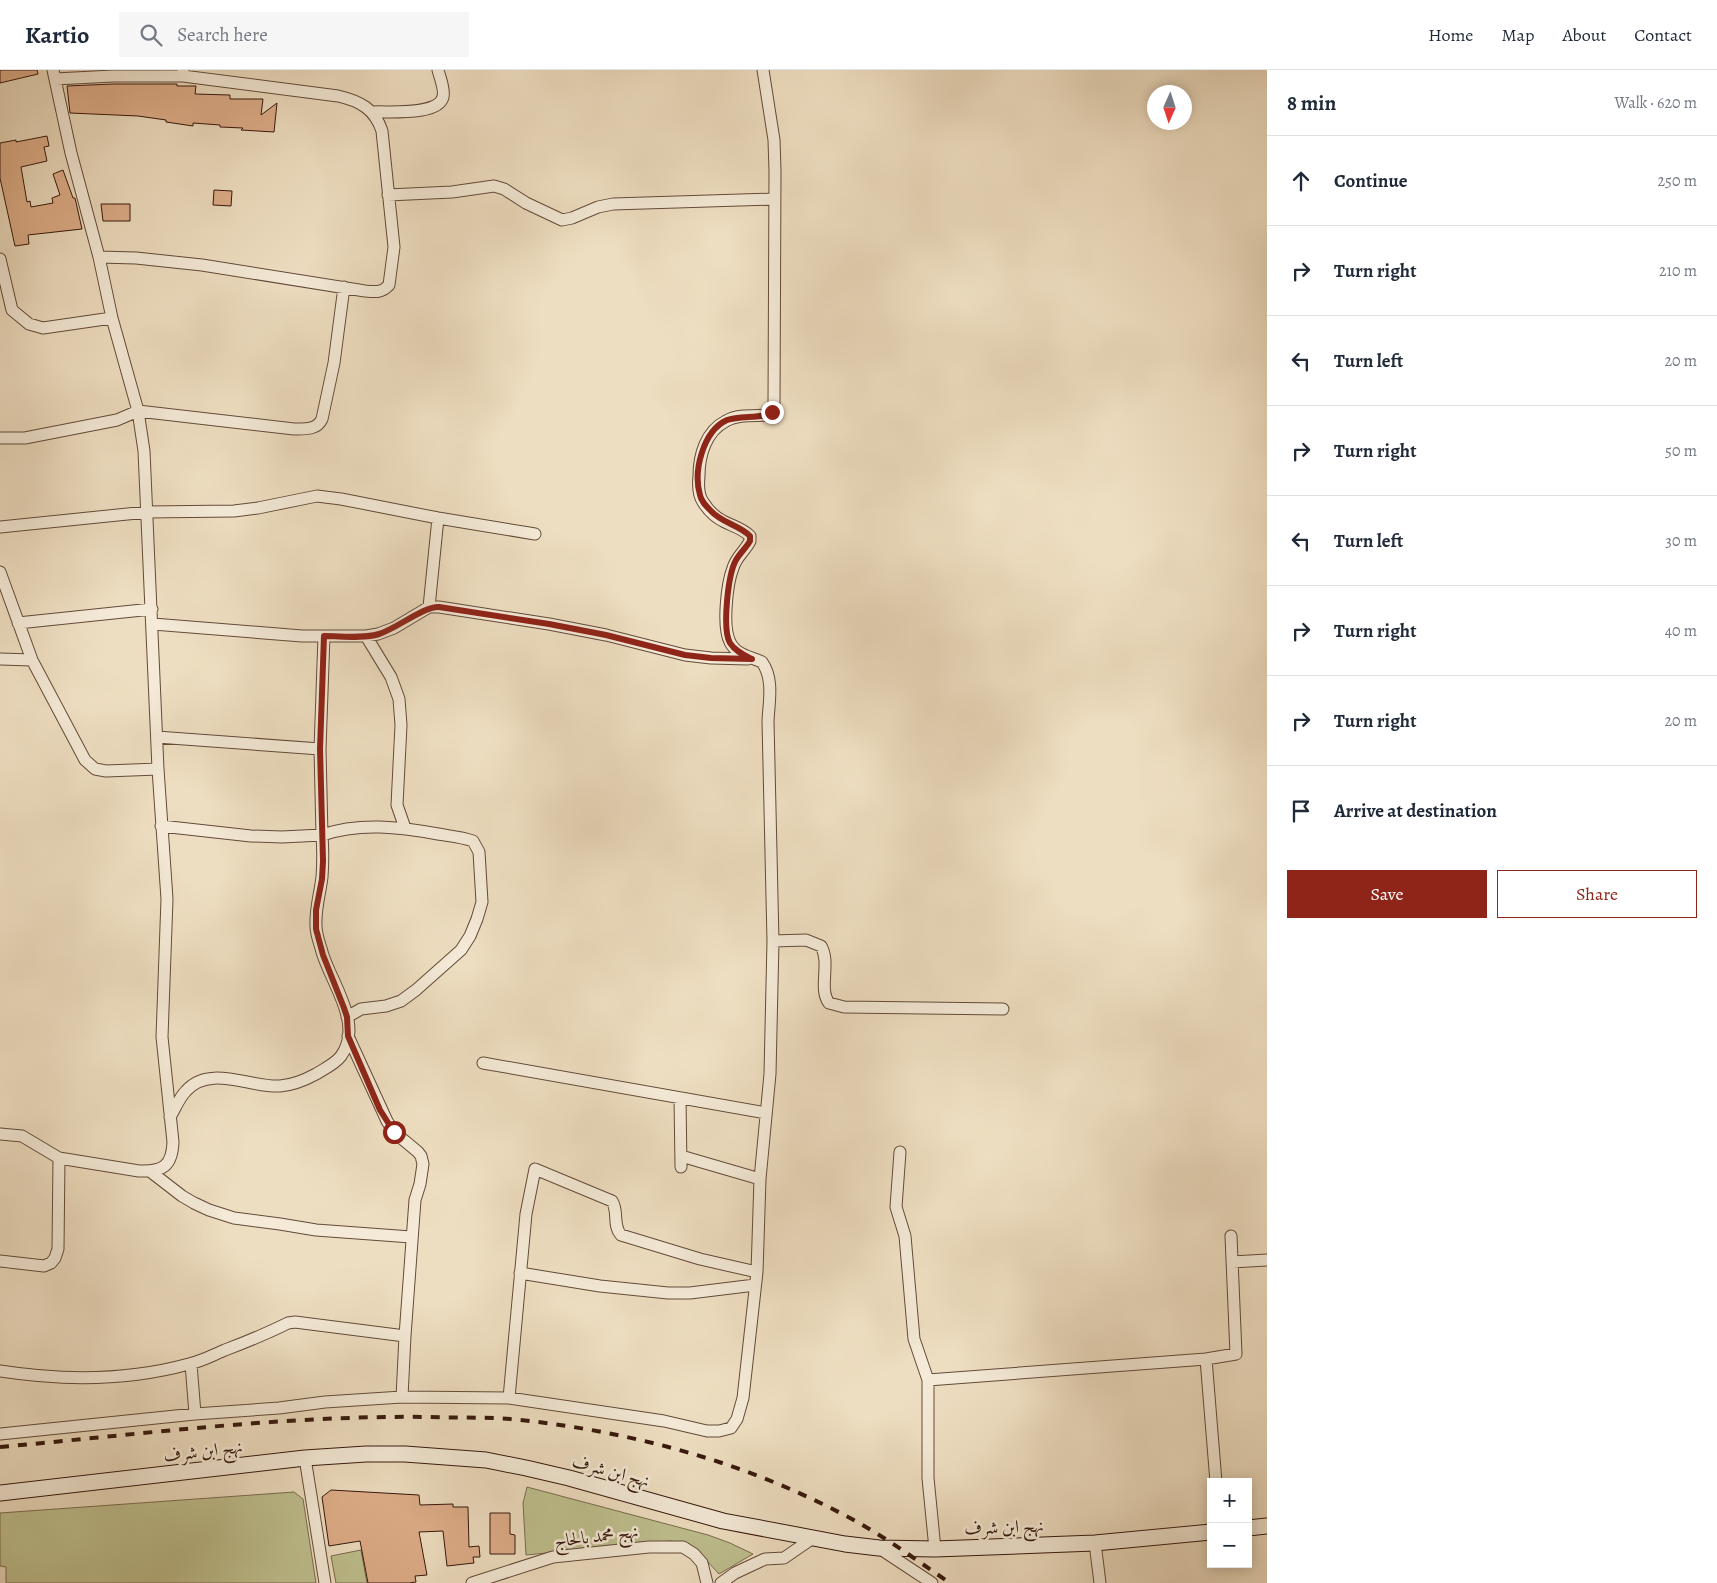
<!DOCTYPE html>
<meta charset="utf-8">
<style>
:root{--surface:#fff;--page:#f6f6f7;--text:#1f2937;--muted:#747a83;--line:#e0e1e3;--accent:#8f2418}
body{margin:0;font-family:Alegreya,Amiri,serif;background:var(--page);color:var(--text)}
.controls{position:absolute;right:15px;bottom:15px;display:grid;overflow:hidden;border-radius:0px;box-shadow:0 2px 12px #0003}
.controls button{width:45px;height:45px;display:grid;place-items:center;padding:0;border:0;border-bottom:1px solid var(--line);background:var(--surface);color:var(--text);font:25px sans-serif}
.compass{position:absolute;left:1147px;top:15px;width:45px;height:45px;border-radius:50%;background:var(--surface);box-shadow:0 2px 12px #0003;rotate:183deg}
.stop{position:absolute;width:15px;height:15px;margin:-11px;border:4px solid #8f2418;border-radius:50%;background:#fff}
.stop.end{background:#8f2418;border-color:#fff;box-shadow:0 1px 5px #0008}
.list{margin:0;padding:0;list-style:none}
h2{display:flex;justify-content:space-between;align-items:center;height:65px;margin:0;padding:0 20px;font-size:21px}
h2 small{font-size:16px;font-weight:400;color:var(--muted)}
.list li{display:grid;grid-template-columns:32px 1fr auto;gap:15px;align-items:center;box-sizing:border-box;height:90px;padding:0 20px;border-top:1px solid var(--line)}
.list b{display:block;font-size:19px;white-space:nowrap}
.list em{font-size:16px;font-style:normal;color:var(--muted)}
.actions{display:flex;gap:10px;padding:15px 20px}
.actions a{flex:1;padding:11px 0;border:1px solid var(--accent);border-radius:0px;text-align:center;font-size:18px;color:var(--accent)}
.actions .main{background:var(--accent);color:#fff}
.icon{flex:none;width:28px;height:28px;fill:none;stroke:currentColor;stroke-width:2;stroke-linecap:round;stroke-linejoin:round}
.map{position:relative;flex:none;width:1267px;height:1513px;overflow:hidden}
header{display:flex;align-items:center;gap:30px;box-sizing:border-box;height:70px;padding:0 25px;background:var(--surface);border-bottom:1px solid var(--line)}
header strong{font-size:24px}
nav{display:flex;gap:28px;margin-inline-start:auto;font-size:18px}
.search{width:350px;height:45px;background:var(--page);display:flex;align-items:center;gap:12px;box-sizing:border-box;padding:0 18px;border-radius:0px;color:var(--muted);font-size:19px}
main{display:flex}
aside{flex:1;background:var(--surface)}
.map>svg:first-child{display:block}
.green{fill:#bfc08f;stroke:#7a6c4e}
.building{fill:#deae8a;stroke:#36180c}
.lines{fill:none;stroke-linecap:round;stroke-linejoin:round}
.minor-casing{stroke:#644a39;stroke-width:13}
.secondary-casing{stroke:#36180c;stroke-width:17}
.minor{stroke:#f4ead7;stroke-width:11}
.secondary{stroke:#f4ead7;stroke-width:15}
.rail{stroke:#36180c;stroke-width:4;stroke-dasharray:9 9;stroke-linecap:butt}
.route{stroke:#8f2418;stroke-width:6}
.labels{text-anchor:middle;stroke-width:5;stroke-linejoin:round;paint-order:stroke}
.street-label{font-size:18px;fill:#36180c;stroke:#f4ead7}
</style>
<header>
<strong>Kartio</strong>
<div class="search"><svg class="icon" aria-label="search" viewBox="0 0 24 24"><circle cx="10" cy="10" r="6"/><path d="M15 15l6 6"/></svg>Search here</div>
<nav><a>Home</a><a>Map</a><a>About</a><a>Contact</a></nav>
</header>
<main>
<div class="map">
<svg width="1267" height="1513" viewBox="0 0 1267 1513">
<rect width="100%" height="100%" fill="#eedec1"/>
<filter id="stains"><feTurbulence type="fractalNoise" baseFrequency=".004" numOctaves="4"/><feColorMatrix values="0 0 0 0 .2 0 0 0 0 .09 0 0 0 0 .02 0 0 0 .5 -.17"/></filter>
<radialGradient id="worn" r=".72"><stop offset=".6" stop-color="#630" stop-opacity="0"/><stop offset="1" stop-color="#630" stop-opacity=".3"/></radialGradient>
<!-- green -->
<path class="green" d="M527 1417 708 1465 730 1473 753 1484 719 1504C701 1485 697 1476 671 1471L526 1485 523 1433Z
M294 1422 303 1429 316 1513H6V1497L0 1496V1443Z
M361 1480 367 1513H336L331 1486Z"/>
<!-- building -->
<path class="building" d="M0 0H37L38 4 0 13Z
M113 14H177V16H196L195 24 230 25V29H263L261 45 277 33 274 62 241 60 243 58 220 57V55L193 53V56L166 52V50L138 46 70 43 67 16Z
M47 66 49 76 44 77 47 91 21 97 27 132 30 131 31 137 53 133 52 128 60 125 53 104 63 100 73 128H75L82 159 28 165 29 174 15 176 0 108V73L16 70V72Z
M214 120 232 121 231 136 213 135Z
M101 134H130V151H103Z
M331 1420 419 1425 420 1435 453 1434V1437H468L469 1477 479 1476 480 1487H473L474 1493 447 1496 443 1461 419 1462 427 1505 415 1506 416 1512 409 1513H368L360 1471 329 1476 322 1427Z
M490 1443H510V1464L515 1465V1484H490Z"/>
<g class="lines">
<defs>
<path id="minor" d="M55 9 113 6H183V0
M373 42C388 41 438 46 443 27 445 19 440 8 438 0
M388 125 452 122 494 116 504 119 526 133 562 150 572 148 598 137 613 134 775 129
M99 187 136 188 202 195 365 221C375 222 382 223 389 215L394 177 382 61C375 39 360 31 338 26L183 6
M0 189 12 240 29 254 43 258 112 248
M0 368H25L117 350 138 341 294 359C305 359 317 360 322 349L334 293 344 217
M0 457 147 442 234 441 258 438 317 426 341 429 438 448 535 464
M0 502 32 590 85 690 95 699 106 701 158 699
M429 537 438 448
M18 553 152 539
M153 554 302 566H366L378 564 394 558 429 537H439L549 554 606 565 685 585 711 588 748 589
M366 566 391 607 399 629 401 655 397 735 405 758
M0 589 32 590
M157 667 320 679
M161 756 251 766 282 767 322 765 320 679 324 566
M773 871 806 870 821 876C831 893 818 919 829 933L844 937 1003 939
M483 993 766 1043
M680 1028 681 1097
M170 1047C175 1039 179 1028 186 1021 209 994 251 1018 280 1016 293 1015 305 1010 316 1004 324 999 335 994 341 986 364 954 331 913 322 882 320 874 316 865 316 856 315 839 320 824 322 807 323 793 323 779 322 765 360 752 400 757 438 764 450 766 462 767 473 771L479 782 482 832 477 849 470 866 461 880 416 920 401 931 386 936 361 939 347 947
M0 1064 22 1066 59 1088 139 1101C163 1102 172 1096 173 1072L162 967 167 829 158 699 144 381 138 341 112 248 99 187 71 83 53 0
M900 1082 896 1137 905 1166 914 1269 928 1310V1408L935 1479
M681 1086 760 1109
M151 1102 182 1126 194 1133 209 1140 234 1148 280 1154 316 1160 411 1167
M0 1191 44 1196 51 1193 55 1188 58 1179 59 1088
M1232 1192 1267 1190
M520 1203 600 1216 668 1223H690L755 1215
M1206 1289 1216 1412
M191 1294 195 1344
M0 1301C64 1311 127 1311 189 1294 202 1291 213 1285 225 1280 246 1272 268 1263 288 1253L295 1252 405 1266 415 1130 420 1114 423 1094 421 1086 418 1082 394 1062 387 1051 348 966
M928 1310 1206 1289 1236 1284 1231 1166
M402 1327 405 1266
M509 1328 526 1144 535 1099 612 1131C619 1142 612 1155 621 1165L700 1189 757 1202
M0 1364 195 1344 279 1338 325 1332 402 1327 509 1328 664 1351 707 1361H719L731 1358 737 1349 743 1328 757 1202 760 1109 770 1004 773 871 768 651C769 631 774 609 762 592 754 588 745 587 737 581 735 579 731 575 730 572 722 557 727 513 733 498 736 487 745 481 750 471V466C742 458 732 456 723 451 715 447 708 440 703 432 698 425 698 416 699 406 699 385 706 361 726 351 738 344 755 346 768 345L771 344 774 337 775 101 774 70 763 0
M305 1388 325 1513
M1095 1473 1100 1513
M879 1478 932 1513
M472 1513 553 1487 649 1477H683L694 1484 702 1493 707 1513
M721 1513 735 1503 765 1489 784 1488 813 1468"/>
<path id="secondary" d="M0 1423 305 1388 366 1384H405L486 1390 526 1398 569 1408 723 1451 845 1474 879 1478 935 1479 1095 1473 1211 1462
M1248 1458 1267 1456"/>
</defs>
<!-- minor casing -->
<use href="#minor" class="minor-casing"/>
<!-- secondary casing -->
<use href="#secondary" class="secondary-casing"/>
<!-- minor -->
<use href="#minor" class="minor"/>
<!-- secondary -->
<use href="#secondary" class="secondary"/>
<!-- rail -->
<path class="rail" d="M0 1377C143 1364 287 1345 430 1347 457 1348 484 1347 510 1349 626 1360 743 1391 846 1446 883 1465 916 1490 950 1513"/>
</g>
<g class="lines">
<!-- route -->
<path class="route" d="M394 1062 380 1040 348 966 347 947 344 938 323 885 316 859V840L322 809 323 791 320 679 324 566C342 566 362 569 379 564 396 559 424 536 439 537L549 554 606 565 685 585 711 588 752 589C744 585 735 581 730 573 722 559 728 504 736 490 740 483 746 478 750 471V466C739 455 722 453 711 441 706 436 701 431 700 425 693 401 703 361 727 350 740 345 764 349 772 342"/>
</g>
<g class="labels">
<!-- street labels -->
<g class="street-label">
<text transform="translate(203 1381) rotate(-7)" y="6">نهج ابن شرف</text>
<text transform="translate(611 1401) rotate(15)" y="6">نهج ابن شرف</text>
<text transform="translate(1004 1457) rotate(-2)" y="6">نهج ابن شرف</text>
<text transform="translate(596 1466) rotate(-7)" y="6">نهج محمد بالحاج</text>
</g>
</g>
<rect width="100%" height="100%" filter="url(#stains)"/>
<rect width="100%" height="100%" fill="url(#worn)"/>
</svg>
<div class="controls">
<button>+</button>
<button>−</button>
</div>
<svg class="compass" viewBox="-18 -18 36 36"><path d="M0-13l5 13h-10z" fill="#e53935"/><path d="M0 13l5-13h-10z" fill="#747a83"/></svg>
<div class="stop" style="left:394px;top:1062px"></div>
<div class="stop end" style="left:772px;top:342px"></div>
</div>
<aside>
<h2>8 min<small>Walk · 620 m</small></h2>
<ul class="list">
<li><svg class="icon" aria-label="ahead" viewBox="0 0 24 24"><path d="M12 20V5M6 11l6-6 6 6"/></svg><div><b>Continue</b></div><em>250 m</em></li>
<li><svg class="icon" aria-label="right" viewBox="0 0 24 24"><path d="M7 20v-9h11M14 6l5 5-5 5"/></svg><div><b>Turn right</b></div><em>210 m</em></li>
<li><svg class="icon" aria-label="left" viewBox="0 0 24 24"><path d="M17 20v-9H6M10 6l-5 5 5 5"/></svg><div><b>Turn left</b></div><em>20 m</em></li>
<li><svg class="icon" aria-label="right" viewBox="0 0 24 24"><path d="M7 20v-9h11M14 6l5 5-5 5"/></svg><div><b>Turn right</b></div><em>50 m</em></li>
<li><svg class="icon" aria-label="left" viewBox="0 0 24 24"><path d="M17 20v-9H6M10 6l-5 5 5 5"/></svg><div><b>Turn left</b></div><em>30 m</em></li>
<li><svg class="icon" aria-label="right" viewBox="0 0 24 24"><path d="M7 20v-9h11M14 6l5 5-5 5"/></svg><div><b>Turn right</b></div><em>40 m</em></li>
<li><svg class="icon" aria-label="right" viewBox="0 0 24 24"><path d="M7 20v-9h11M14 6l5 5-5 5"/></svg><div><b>Turn right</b></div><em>20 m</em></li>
<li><svg class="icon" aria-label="arrive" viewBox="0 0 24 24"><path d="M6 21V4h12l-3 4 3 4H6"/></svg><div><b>Arrive at destination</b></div></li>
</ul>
<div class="actions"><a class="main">Save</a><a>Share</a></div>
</aside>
</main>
